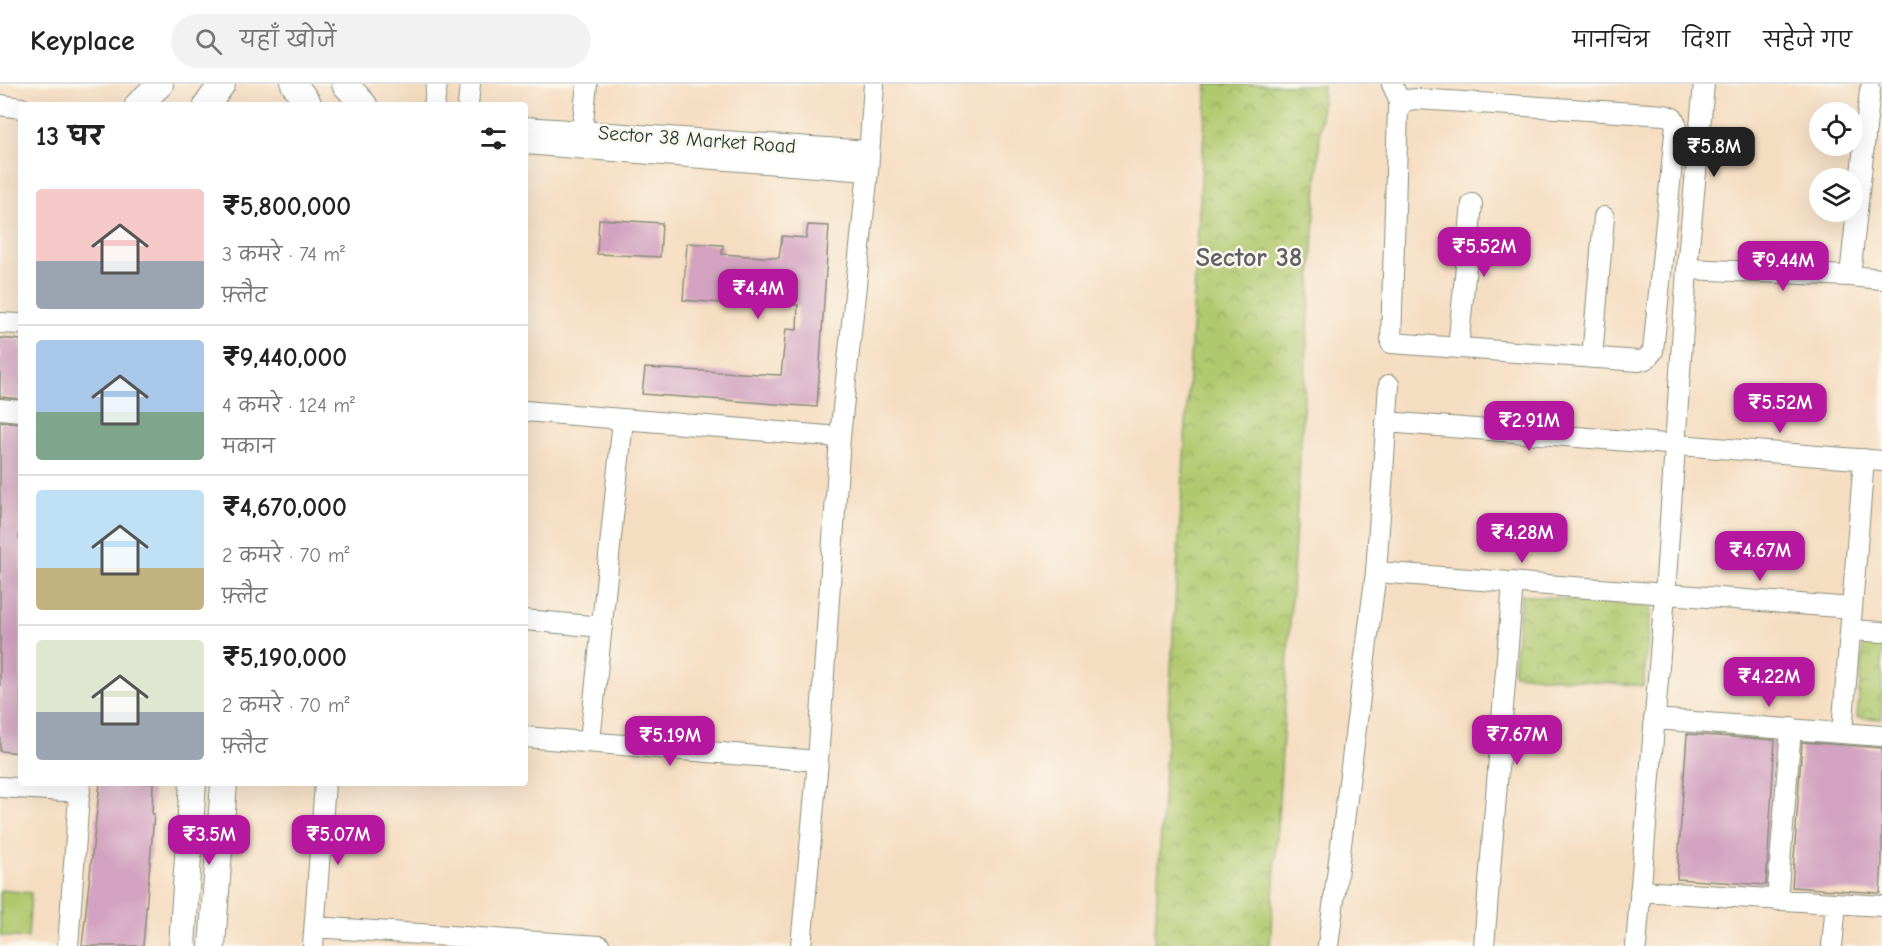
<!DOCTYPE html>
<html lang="hi">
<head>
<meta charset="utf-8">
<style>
  :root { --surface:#fff; --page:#f2f2f2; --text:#222; --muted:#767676; --line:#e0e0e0; --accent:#b5179e }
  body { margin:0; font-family:"Comic Neue","Playpen Sans Deva",sans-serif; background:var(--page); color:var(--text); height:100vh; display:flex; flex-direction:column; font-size:22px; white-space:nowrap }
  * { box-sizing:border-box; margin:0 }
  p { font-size:20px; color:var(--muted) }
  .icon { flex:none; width:33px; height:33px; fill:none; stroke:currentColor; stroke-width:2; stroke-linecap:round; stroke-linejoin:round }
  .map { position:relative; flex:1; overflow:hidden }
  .details { position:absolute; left:18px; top:18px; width:510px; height:684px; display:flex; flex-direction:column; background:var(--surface); border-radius:6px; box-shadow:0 6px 24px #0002 }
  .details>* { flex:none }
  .controls { position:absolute; left:1809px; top:18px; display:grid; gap:12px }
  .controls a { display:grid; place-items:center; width:54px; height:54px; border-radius:50%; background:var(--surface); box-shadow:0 6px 24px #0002; font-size:30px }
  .price { position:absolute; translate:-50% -51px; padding:0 14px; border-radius:12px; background:var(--accent); color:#fff; font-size:20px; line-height:39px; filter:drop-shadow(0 2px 3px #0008) }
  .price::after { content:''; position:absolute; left:50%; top:36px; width:18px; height:14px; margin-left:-9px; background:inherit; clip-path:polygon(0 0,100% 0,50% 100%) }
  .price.current { background:#222; color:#fff }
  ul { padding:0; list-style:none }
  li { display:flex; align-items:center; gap:18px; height:150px; padding:0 18px }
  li+li { border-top:2px solid var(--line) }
  li span { display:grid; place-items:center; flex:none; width:168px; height:120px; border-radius:6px; color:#555 }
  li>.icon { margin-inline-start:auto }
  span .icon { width:72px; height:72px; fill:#fffc; stroke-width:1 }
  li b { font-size:26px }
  h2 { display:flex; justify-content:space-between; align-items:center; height:72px; padding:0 18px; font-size:26px }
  header { display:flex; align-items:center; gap:36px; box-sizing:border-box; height:84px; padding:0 30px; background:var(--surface); border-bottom:2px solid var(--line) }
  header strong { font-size:28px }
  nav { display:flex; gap:33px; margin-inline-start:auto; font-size:21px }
  .search { width:420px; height:54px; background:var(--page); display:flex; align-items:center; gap:15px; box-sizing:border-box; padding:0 21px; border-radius:33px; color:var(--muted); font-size:22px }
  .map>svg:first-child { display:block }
  .park { fill:url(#park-crowns); stroke:#688351; stroke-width:1.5 }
  .pitch { fill:#b1c96e; stroke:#688351; stroke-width:1.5 }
  .building { fill:#d2a2c0 }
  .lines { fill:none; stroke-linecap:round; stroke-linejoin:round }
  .minor-casing { stroke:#8a8d7a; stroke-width:22 }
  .major-casing { stroke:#8a8d7a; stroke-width:28 }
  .minor { stroke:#fff; stroke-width:20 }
  .major { stroke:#fff; stroke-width:26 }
  .labels { text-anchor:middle; stroke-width:5; stroke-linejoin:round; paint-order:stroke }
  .street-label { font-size:20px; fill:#1f3d34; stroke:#fbf7ec }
  .district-label { font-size:26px; font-weight:bold; fill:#5e6065; stroke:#fbf7ec }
</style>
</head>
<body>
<header>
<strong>Keyplace</strong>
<div class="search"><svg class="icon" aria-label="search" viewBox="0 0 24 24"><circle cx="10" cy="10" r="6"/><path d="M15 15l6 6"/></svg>यहाँ खोजें</div>
<nav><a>मानचित्र</a><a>दिशा</a><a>सहेजे गए</a></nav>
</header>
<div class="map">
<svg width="1882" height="862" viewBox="0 0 1882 862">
  <defs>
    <pattern id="park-crowns" width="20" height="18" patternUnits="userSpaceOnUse" patternTransform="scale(1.5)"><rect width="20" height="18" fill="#b1c96e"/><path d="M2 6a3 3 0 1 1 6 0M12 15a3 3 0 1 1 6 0" fill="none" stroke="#8fa45b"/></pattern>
  </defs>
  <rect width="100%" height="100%" fill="#fbf7ec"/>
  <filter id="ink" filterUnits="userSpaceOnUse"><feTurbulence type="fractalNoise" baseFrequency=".0167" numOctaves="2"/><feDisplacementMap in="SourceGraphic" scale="12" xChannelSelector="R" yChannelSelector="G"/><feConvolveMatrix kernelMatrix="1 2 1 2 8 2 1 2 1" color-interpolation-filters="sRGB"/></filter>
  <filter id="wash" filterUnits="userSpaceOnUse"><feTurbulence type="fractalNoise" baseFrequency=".008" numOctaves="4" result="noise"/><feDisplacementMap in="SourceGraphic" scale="24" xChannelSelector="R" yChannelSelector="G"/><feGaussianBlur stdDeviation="1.35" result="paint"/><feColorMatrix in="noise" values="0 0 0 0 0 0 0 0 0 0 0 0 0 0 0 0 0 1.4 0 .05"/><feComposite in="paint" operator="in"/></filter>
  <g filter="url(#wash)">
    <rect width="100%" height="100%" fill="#f5ddc1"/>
    <path class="park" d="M1207,0L1323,1L1270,862H1154Z
      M1521,511L1651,523L1643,602L1513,590Z
      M1864,554L1882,556V635L1857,633Z"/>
    <path class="pitch" d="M0,806L31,809L28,854L0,852Z"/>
    <g id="blocks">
      <path class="building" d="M599,135L662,139L660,173L597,170Z
        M808,141L829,142L817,323L642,310L645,284L781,291L786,245L797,246L798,221L734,216V220L683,216L687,159L723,161L722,170L779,174L782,152L806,154Z
        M0,254L21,256V315L0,313Z
        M0,337L21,339V436L19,454L21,455V669L0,667Z
        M1687,650L1775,656L1766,801L1677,795Z
        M1802,658L1882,664V778L1880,809L1792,803Z
        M100,699H153L152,730H154L143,862H82Z"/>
    </g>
  </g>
  <g filter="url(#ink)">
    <use href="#blocks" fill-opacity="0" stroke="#8a8d7a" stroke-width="1.5"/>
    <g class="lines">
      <defs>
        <path id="minor" d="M1392,0L1401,20
          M1417,15L1665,31L1673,34L1676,40L1653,267L1646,275L1639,277L1391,259L1398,24L1407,16Z
          M0,21L21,24
          M434,21L437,0
          M468,21L470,0
          M525,43L869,67
          M582,47L587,0
          M525,60L868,87
          M1687,185L1850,192L1882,195
          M1850,192L1870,6
          M0,239L21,240
          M1458,264L1472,120
          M1592,274L1604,133
          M0,325L21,327
          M525,327L840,353
          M1386,338L1882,377
          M1376,488L1852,524
          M525,536L602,543
          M1850,546L1882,548
          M1654,635L1882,652
          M1842,648L1864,375
          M525,653L818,677
          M590,657L623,336
          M0,703L80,708
          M1640,807L1882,822
          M1777,816L1791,644
          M315,843L600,862
          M68,862L80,699
          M313,862L325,699
          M801,862L818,677L840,353L868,87L874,0
          M1328,862L1376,488L1389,301
          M1484,862L1513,498
          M1636,862L1665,510L1687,185L1704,0
          M1832,862L1836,819"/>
        <path id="major" d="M294,0L309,21
          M345,0L364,21
          M138,21L160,0
          M207,21L222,0
          M182,862L193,699
          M212,862L224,699"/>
      </defs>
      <use href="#minor" class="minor-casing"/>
      <use href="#major" class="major-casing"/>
      <use href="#minor" class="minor"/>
      <use href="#major" class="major"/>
    </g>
  </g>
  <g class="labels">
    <g class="street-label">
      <text transform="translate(697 55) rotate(4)" y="7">Sector 38 Market Road</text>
    </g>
    <g class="district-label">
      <text x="1249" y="182">Sector 38</text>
    </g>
  </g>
</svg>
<div class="controls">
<a><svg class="icon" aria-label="locate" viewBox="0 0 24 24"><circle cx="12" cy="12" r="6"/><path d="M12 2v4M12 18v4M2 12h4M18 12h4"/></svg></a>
<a><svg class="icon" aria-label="layers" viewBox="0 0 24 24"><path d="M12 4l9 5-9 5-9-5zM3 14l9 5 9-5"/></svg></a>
</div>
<b class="price current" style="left:1714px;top:94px">₹5.8M</b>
<b class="price" style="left:1484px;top:194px">₹5.52M</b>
<b class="price" style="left:1783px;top:208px">₹9.44M</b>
<b class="price" style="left:758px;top:236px">₹4.4M</b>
<b class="price" style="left:1780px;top:350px">₹5.52M</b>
<b class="price" style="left:1529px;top:368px">₹2.91M</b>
<b class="price" style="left:1522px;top:480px">₹4.28M</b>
<b class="price" style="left:1760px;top:498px">₹4.67M</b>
<b class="price" style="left:1769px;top:624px">₹4.22M</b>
<b class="price" style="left:1517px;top:682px">₹7.67M</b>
<b class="price" style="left:670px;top:683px">₹5.19M</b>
<b class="price" style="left:209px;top:782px">₹3.5M</b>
<b class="price" style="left:338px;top:782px">₹5.07M</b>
<section class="details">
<h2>13 घर<svg class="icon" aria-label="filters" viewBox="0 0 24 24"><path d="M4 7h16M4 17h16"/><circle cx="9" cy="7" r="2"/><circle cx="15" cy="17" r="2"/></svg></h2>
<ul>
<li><span style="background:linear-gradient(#f6c9c9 60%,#9aa5b1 0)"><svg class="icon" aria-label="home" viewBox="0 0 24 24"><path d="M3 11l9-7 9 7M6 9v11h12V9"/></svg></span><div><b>₹5,800,000</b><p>3 कमरे · 74 m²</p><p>फ़्लैट</p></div></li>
<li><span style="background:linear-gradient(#a9c7e8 60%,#7fa58c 0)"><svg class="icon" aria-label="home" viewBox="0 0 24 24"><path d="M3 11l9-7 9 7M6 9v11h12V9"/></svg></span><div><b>₹9,440,000</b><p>4 कमरे · 124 m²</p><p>मकान</p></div></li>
<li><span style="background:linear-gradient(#bfe0f5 65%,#c2b280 0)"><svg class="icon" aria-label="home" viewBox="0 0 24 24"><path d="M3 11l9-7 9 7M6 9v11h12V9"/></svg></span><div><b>₹4,670,000</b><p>2 कमरे · 70 m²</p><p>फ़्लैट</p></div></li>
<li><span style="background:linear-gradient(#dfe7d0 60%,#9aa5b1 0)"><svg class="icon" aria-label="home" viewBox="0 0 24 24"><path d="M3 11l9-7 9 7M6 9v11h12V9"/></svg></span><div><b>₹5,190,000</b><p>2 कमरे · 70 m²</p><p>फ़्लैट</p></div></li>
</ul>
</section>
</div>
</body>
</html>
